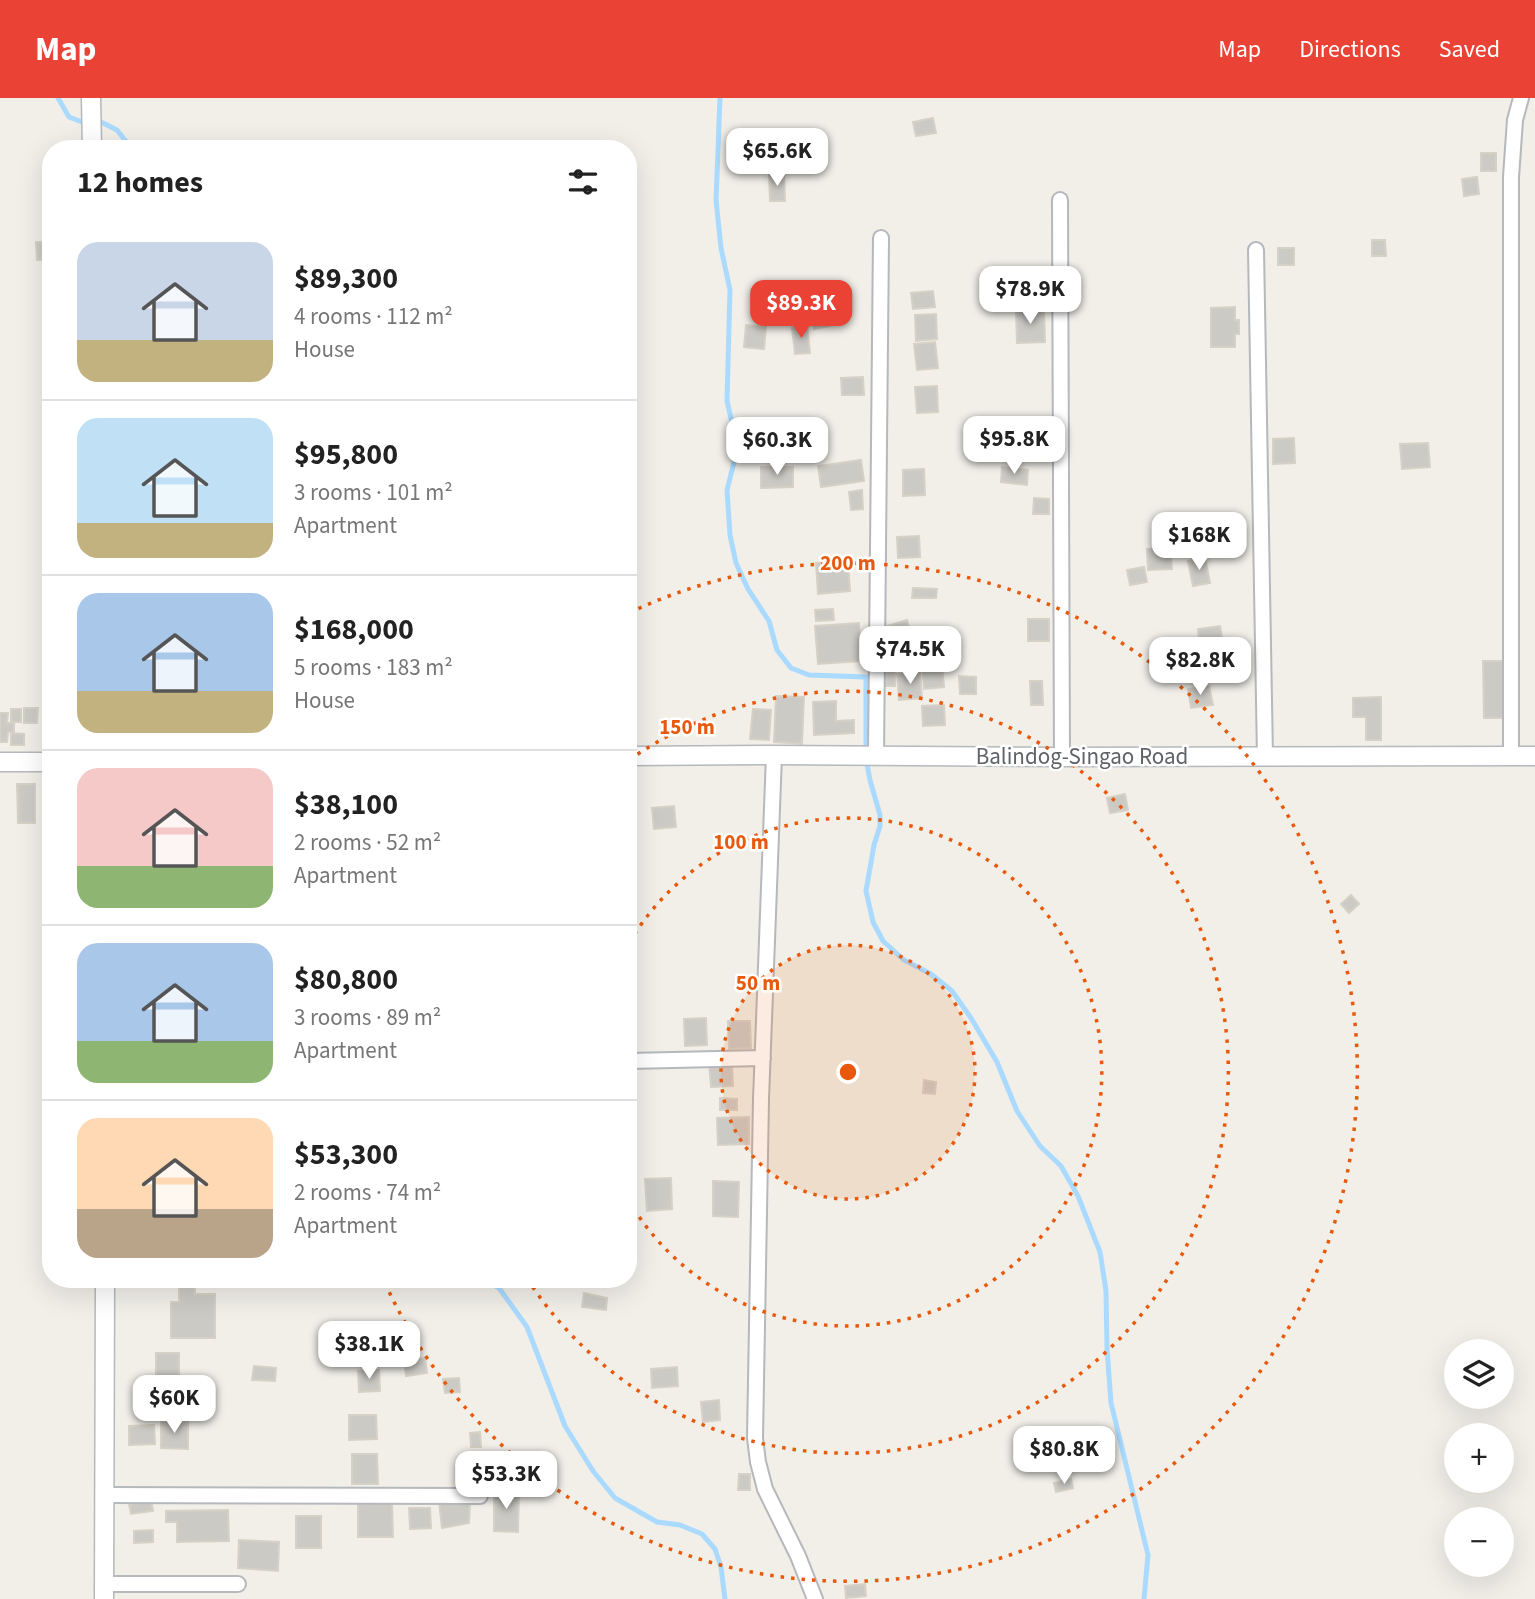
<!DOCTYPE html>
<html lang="en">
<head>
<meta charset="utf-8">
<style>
  :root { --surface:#fff; --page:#f2f2f2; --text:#222; --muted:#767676; --line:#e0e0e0; --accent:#ea4335 }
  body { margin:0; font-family:"Source Sans 3",sans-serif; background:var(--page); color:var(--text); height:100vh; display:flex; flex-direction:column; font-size:26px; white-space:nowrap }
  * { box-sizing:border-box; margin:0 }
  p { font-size:23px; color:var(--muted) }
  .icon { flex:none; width:38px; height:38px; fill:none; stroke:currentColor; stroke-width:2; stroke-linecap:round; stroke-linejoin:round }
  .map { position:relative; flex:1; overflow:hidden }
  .details { position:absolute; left:42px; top:42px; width:595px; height:1148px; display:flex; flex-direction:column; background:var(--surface); border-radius:28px; box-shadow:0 7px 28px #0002 }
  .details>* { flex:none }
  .controls { position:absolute; left:1444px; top:1241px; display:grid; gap:14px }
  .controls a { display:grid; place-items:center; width:70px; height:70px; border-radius:50%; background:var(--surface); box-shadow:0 7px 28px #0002; font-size:35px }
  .price { position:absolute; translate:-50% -60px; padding:0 16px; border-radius:14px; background:#fff; color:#222; font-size:23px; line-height:46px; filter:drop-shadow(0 2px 4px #0008) }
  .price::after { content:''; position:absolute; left:50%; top:42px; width:21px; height:16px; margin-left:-10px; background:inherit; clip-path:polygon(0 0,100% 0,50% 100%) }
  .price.selected { background:var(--accent); color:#fff }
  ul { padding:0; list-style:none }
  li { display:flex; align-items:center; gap:21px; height:175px; padding:0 35px }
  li+li { border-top:2px solid var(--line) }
  li span { display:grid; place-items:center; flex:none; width:196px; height:140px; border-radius:21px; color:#555 }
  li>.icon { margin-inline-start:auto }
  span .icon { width:84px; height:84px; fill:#fffc; stroke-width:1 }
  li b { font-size:30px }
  h2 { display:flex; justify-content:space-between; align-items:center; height:84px; padding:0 35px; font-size:30px }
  header { display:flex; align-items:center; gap:42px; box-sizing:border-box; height:98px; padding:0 35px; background:var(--accent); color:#fff }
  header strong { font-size:33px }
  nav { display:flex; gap:38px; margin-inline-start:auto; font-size:24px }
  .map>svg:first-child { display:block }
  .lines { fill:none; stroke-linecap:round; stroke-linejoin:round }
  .stream { stroke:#aadaff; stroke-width:5 }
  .building { fill:#cccac5; stroke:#d6d1c6; stroke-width:2 }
  .minor-casing { stroke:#b5b8bc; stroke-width:18 }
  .tertiary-casing { stroke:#b5b8bc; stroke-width:21 }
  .minor { stroke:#fff; stroke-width:14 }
  .tertiary { stroke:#fff; stroke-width:18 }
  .ring { fill:none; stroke:#e8590c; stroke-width:3.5; stroke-dasharray:3.5 7 }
  .labels { text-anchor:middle; stroke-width:5; stroke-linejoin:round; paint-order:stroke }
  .street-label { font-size:23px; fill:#5f6368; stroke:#fff }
  .centre { fill:#e8590c; stroke:#fff; stroke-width:3.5 }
  .ring-label { font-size:21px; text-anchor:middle; font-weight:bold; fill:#e8590c; stroke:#fff; stroke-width:5; stroke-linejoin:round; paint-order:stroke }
</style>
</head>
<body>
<header>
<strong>Map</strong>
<nav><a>Map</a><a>Directions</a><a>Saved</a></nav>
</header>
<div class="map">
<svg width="1535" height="1501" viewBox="0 0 1535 1501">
  <rect width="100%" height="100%" fill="#f1efe8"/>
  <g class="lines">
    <path class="stream" d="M58,0L69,19L82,24
      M720,0L716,102L721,150L730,192L727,303L736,342L734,364L727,392L730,437L736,465L748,491L769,523L777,552L791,570L809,577L866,579V646
      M101,24L117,32L132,51
      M867,666L870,682L880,717V728L874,747L866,793L873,824L883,843L904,862L931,876L952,893L971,920L997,964L1017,1013L1040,1048L1061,1068L1078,1098L1100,1154L1106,1193L1107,1251L1111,1305L1148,1457L1144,1501
      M483,1181L499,1190L527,1229L565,1328L593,1373L615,1400L657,1424L680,1427L702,1436L715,1451L721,1469L725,1501"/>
  </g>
  <path class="building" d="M933,20L936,35L916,38L913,24Z
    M1481,55H1496V73H1481Z
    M769,76H784L785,103H770Z
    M1477,79L1479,96L1464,98L1462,81Z
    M1372,142H1385L1386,158H1372Z
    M36,144H49L50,162H37Z
    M1278,150H1294V167H1278Z
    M933,193L935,209L913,211L911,195Z
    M826,201L830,228L814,231L809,203Z
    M1235,209V222H1239V236H1235V249H1211V210Z
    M1044,211L1045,244L1017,245L1016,212Z
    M936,216L937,241L916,243L915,217Z
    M746,227L766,229L764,251L744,249Z
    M807,228L810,255L795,256L792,230Z
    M935,244L938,270L917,272L914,246Z
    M863,279L864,297H842L841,280Z
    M937,288L938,314L917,315L915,289Z
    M1006,323L1035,325L1032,363L1003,361Z
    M1294,340L1295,365L1273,366V341Z
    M1428,345L1430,369L1402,371L1400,346Z
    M861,362L864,383L821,389L818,368Z
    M761,369H793V389L761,390Z
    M1002,369L1028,372L1027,387L1001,384Z
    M924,371L925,397L903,398V372Z
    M862,392L863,411L851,412L849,394Z
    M1034,400L1049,401V416H1033Z
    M919,438L920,459L898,460L897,439Z
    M1166,450V459H1171L1172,471L1148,472L1147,451Z
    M1205,460L1210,485L1193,488L1188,463Z
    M848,463L850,493L818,496L816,465Z
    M1144,469L1147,484L1130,487L1127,472Z
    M913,490L937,491L936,500H912Z
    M833,511L834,522L816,523L815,512Z
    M1028,521H1049V543H1028Z
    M907,522L913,544L887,551L881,530Z
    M859,525L861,563L818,566L815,528Z
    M1220,528L1223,546L1200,549L1198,531Z
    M886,561H895V588H886Z
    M1483,563H1505V620H1484Z
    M942,564L944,589L924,591L922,566Z
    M1183,567H1208V583H1183Z
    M920,574L922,600L899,602L897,576Z
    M959,578L976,579V596H960Z
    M1030,583H1042L1043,607H1031Z
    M1209,588L1213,607L1191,610L1188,591Z
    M776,598L804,599L802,646L774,644Z
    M1381,599V642H1366V619H1353V600Z
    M836,603V623L854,622V635L814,637L813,604Z
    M944,607L945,627L923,628L922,608Z
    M24,610H38L37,625H24Z
    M11,611H21V624H11Z
    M753,611L771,612L769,642L750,641Z
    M0,615H8L7,625H14V634H8L7,644H0Z
    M11,635L24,636V647H11Z
    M17,686H35V725H18Z
    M1125,696L1128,712L1110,715L1107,700Z
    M674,708L676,729L654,731L652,710Z
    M1351,797L1359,806L1349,815L1341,806Z
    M706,920L707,947L685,948L684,921Z
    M728,923H750L751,950L729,951Z
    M732,964L733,988L711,989L709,965Z
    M924,982L936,984L935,996L923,995Z
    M720,1000L737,1001V1012H720Z
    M749,1019V1046L718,1047L717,1020Z
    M671,1080L672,1111L647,1113L645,1081Z
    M713,1083L739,1084L738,1119L713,1118Z
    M179,1187H195V1196H215V1240H171V1204H179Z
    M584,1195L607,1200L606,1212L582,1209Z
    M156,1255H179V1278H156Z
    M425,1260L427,1275L406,1278L404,1263Z
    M254,1268L276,1270L275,1283L252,1282Z
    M677,1269L678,1288L652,1290L651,1271Z
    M379,1272L380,1293L359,1294L358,1273Z
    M459,1280L460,1294L445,1295L443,1281Z
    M719,1302L720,1322L703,1324L701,1304Z
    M349,1317H376L377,1341L349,1342Z
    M161,1323L188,1324V1351L161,1350Z
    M154,1327L155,1346L129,1347V1328Z
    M480,1334L481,1349H471L470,1335Z
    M1083,1343L1085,1352L1072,1355L1070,1346Z
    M352,1356H377L378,1386H352Z
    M739,1376H750V1392H738Z
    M1071,1381L1073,1390L1056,1394L1054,1385Z
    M519,1392L518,1434L494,1433V1395Z
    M151,1403L153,1413L131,1416L129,1406Z
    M439,1404L470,1405L469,1425L442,1430Z
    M392,1405L393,1439H358V1406Z
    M409,1410H430L431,1430L410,1431Z
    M228,1412L229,1443L177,1444V1424H166V1413Z
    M296,1418H321V1450H296Z
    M153,1432V1444L134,1445V1433Z
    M239,1442L279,1444L278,1473L238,1470Z
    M865,1486L866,1498L846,1500L845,1488Z"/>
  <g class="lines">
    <defs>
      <path id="minor" d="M1060,102L1062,659
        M1256,152L1265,659
        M774,657L761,1001L755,1340L758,1364L765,1391L798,1458L815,1501
        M876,657L881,140
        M1511,658V79L1515,22L1521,0
        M628,963L763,960
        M105,1397L480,1398
        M104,1486H238"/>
      <path id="tertiary" d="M91,0L92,51
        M628,658L774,657L1062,659L1535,658
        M0,664H51
        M104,1501L105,1181"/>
    </defs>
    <use href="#minor" class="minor-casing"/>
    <use href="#tertiary" class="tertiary-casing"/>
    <use href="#minor" class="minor"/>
    <use href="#tertiary" class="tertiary"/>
  </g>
  <circle cx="848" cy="974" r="127" fill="#e8590c" fill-opacity=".12"/>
  <g class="ring">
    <circle cx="848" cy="974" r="127"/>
    <path d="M629 845A254 254 0 1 1 629 1103"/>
    <path d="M629 662A381 381 0 1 1 528 1182"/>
    <path d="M629 515A509 509 0 1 1 385 1185"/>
  </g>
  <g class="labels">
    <g class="street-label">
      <text x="1082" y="666">Balindog-Singao Road</text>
    </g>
  </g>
  <circle cx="848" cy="974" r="10" class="centre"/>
  <g class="ring-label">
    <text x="848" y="472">200 m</text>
    <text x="687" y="636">150 m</text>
    <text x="741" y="751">100 m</text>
    <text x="758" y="892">50 m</text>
  </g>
</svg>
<div class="controls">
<a><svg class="icon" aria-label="layers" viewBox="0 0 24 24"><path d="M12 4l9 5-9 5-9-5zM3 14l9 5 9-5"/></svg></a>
<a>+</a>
<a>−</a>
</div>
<b class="price" style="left:777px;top:90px">$65.6K</b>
<b class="price" style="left:1030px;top:228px">$78.9K</b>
<b class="price selected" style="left:801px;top:242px">$89.3K</b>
<b class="price" style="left:1014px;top:378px">$95.8K</b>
<b class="price" style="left:777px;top:379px">$60.3K</b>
<b class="price" style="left:1199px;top:474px">$168K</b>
<b class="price" style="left:910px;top:588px">$74.5K</b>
<b class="price" style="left:1200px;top:599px">$82.8K</b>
<b class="price" style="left:369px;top:1283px">$38.1K</b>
<b class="price" style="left:174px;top:1337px">$60K</b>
<b class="price" style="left:1064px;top:1388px">$80.8K</b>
<b class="price" style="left:506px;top:1413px">$53.3K</b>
<section class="details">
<h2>12 homes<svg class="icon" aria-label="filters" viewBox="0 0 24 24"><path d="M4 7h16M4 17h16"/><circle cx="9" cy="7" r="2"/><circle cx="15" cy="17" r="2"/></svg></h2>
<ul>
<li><span style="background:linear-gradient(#c9d6e8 70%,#c2b280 0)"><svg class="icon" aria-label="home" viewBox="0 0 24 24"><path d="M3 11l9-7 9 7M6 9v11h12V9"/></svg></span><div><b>$89,300</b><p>4 rooms · 112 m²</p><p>House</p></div></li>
<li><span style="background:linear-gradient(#bfe0f5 75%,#c2b280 0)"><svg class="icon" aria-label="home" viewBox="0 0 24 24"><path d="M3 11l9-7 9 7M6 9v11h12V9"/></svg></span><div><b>$95,800</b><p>3 rooms · 101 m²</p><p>Apartment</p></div></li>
<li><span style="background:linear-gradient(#a9c7e8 70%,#c2b280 0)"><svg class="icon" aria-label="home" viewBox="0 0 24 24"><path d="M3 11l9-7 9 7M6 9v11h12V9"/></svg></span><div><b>$168,000</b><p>5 rooms · 183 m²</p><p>House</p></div></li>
<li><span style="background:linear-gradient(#f6c9c9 70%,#8fb573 0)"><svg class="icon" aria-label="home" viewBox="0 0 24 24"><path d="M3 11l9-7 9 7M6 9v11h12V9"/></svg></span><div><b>$38,100</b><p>2 rooms · 52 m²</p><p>Apartment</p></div></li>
<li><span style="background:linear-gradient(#a9c7e8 70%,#8fb573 0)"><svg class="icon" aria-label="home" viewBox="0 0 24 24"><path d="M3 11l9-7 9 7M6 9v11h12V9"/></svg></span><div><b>$80,800</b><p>3 rooms · 89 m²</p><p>Apartment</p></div></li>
<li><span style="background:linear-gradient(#ffd9b3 65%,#b9a48a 0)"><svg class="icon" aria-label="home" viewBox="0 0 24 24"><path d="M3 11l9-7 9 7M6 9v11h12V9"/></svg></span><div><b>$53,300</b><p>2 rooms · 74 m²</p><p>Apartment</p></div></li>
</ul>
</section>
</div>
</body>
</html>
